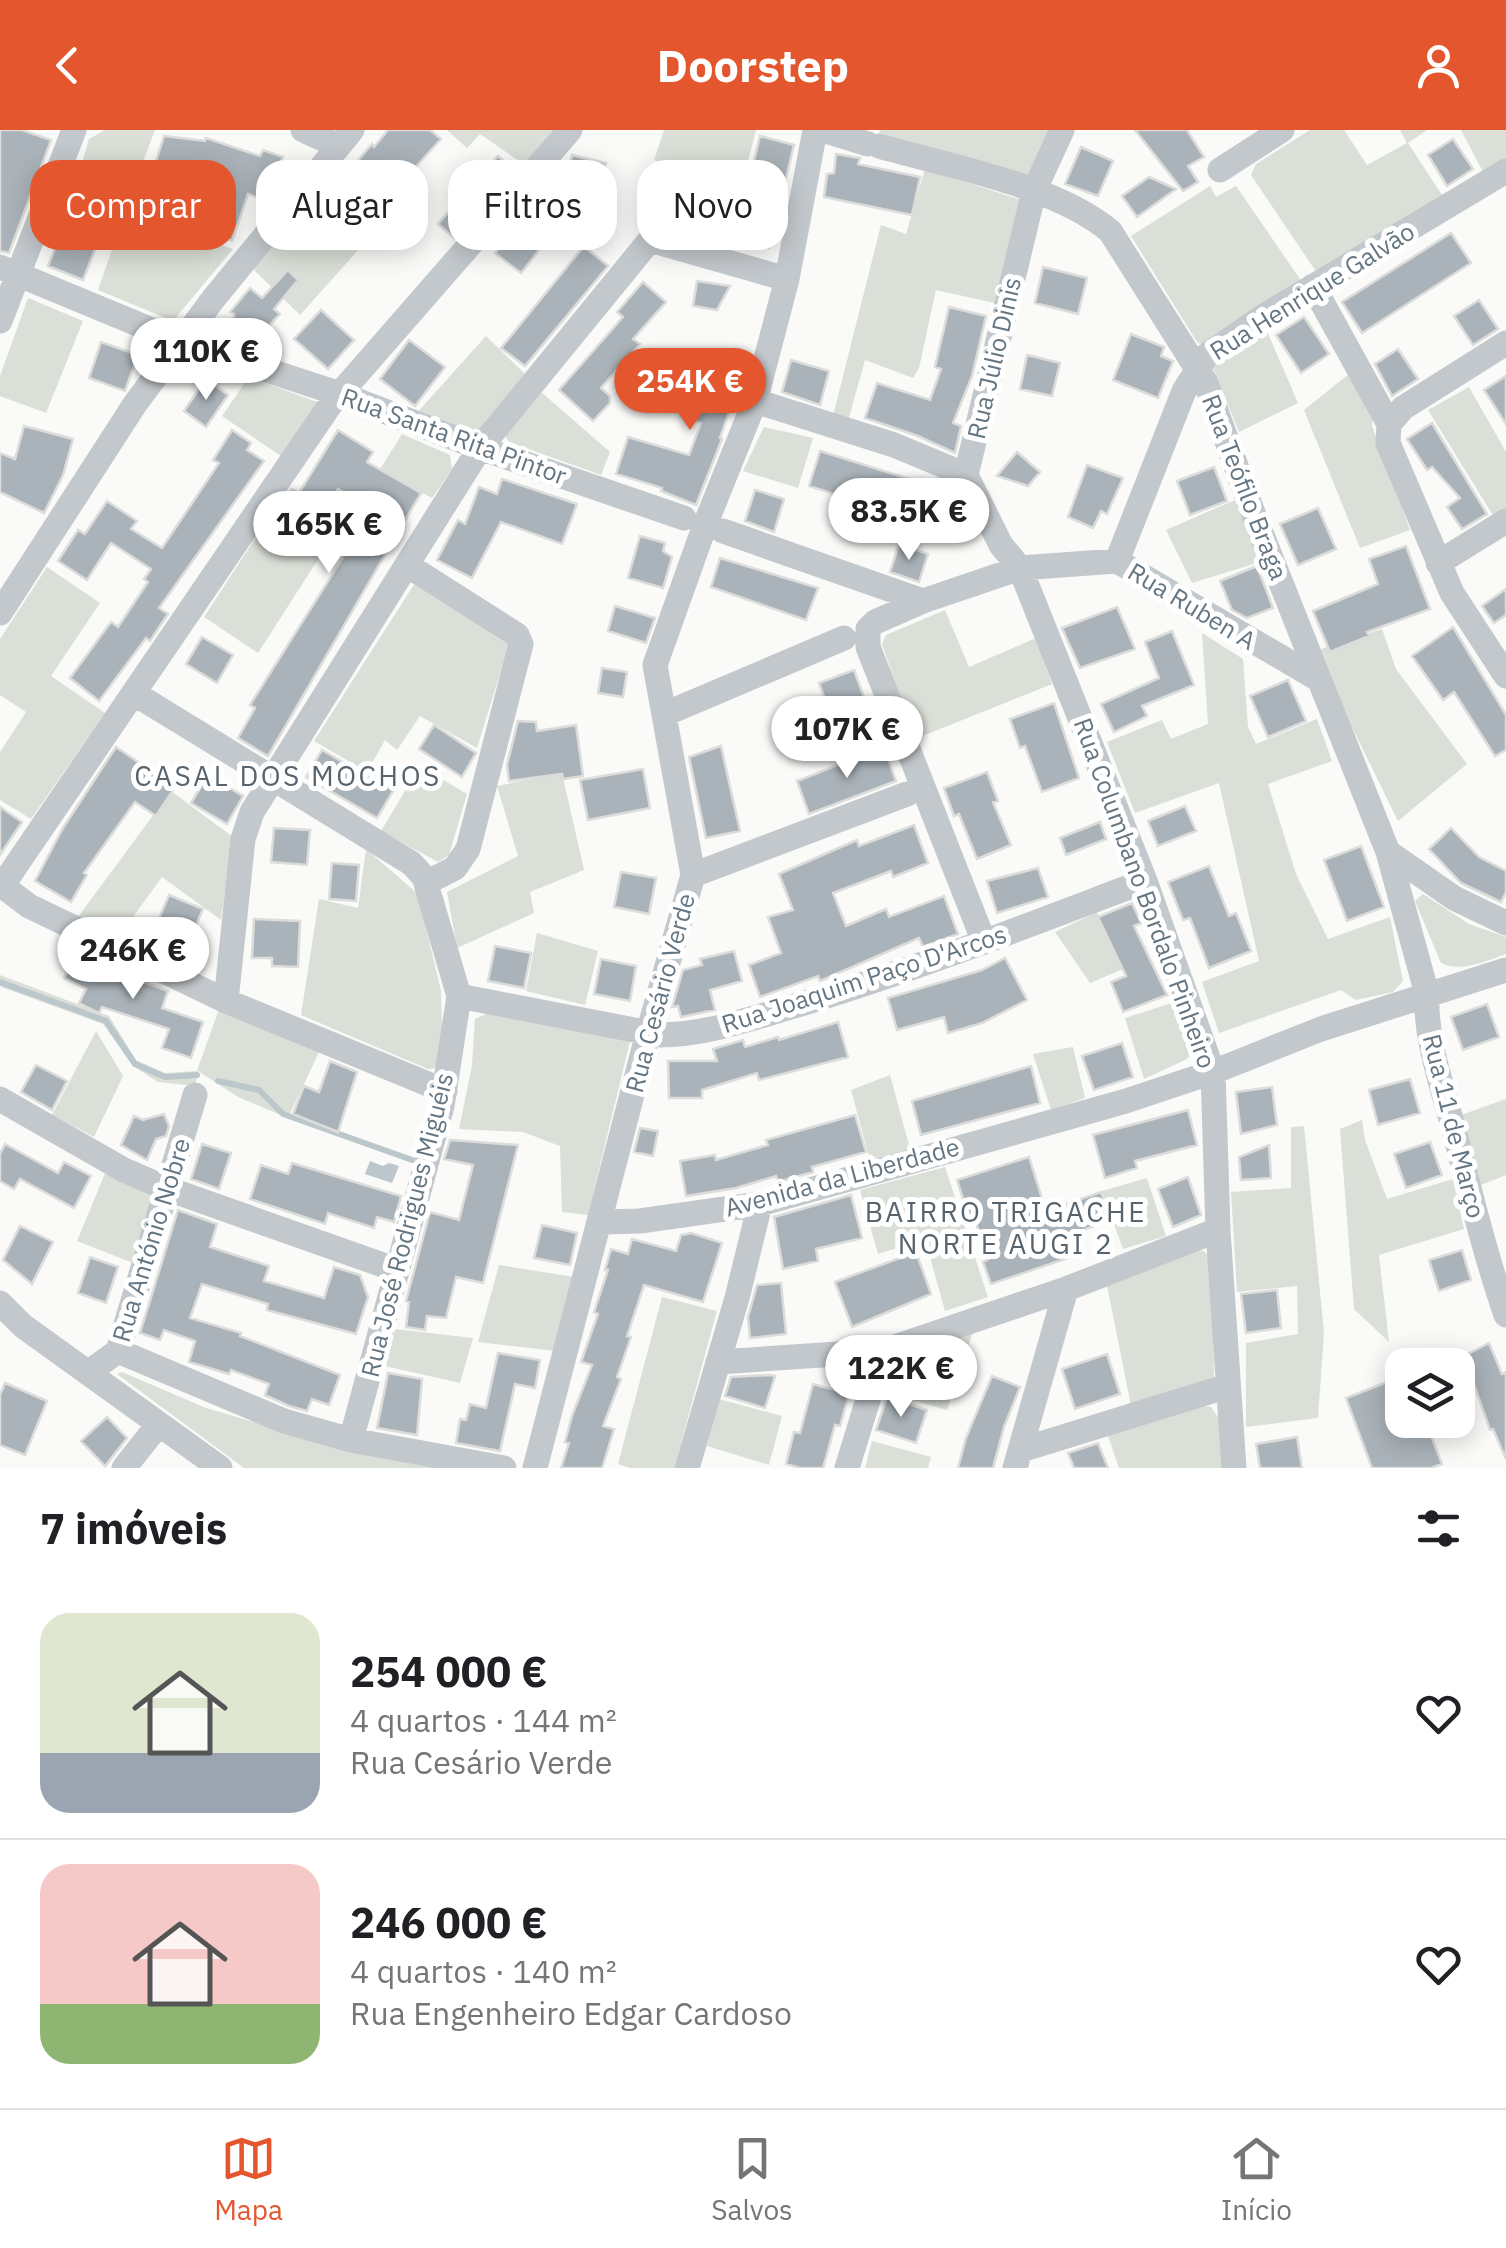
<!DOCTYPE html>
<html lang="pt">
<head>
<meta charset="utf-8">
<style>
  :root { --surface:#fff; --page:#f2f2f2; --text:#202124; --muted:#757577; --line:#e0e0e0; --accent:#e4572e }
  body { margin:0; font-family:"IBM Plex Sans",sans-serif; background:var(--page); color:var(--text); height:100vh; display:flex; flex-direction:column; font-size:38px; white-space:nowrap }
  * { box-sizing:border-box; margin:0 }
  p { font-size:32px; color:var(--muted) }
  .icon { flex:none; width:55px; height:55px; fill:none; stroke:currentColor; stroke-width:2; stroke-linecap:round; stroke-linejoin:round }
  .map { position:relative; height:1338px; overflow:hidden }
  .sheet { display:flex; flex-direction:column; background:var(--surface); flex:1 }
  .sheet>* { flex:none }
  .top-card { position:absolute; left:30px; top:30px; width:1000px; height:90px; display:flex; gap:20px }
  .buttons { position:absolute; left:1385px; top:1218px; display:grid; gap:20px }
  .buttons a { display:grid; place-items:center; width:90px; height:90px; border-radius:20px; background:var(--surface); box-shadow:0 5px 25px #0003; font-size:50px }
  .price { position:absolute; translate:-50% -85px; padding:0 22px; border-radius:35px; background:#fff; color:#222; font-size:32px; line-height:65px; filter:drop-shadow(0 2px 5px #0008) }
  .price::after { content:''; position:absolute; left:50%; top:60px; width:30px; height:22px; margin-left:-15px; background:inherit; clip-path:polygon(0 0,100% 0,50% 100%) }
  .price.current { background:var(--accent); color:#fff }
  ul { padding:0; list-style:none }
  li { display:flex; align-items:center; gap:30px; height:250px; padding:0 40px }
  li+li { border-top:2px solid var(--line) }
  li span { display:grid; place-items:center; flex:none; width:280px; height:200px; border-radius:30px; color:#555 }
  li>.icon { margin-inline-start:auto }
  span .icon { width:120px; height:120px; fill:#fffc; stroke-width:1 }
  li b { font-size:42px }
  h2 { display:flex; justify-content:space-between; align-items:center; height:120px; padding:0 40px; font-size:42px }
  .chip { padding:0 35px; border-radius:30px; background:var(--surface); box-shadow:0 5px 25px #0003; font-size:35px; line-height:90px }
  .chip.current { background:var(--accent); color:#fff }
  header { display:flex; justify-content:space-between; align-items:center; height:130px; padding:0 40px; background:var(--accent); color:#fff; font-size:45px; font-weight:800 }
  .dock { display:flex; justify-content:space-around; align-items:center; height:140px; border-top:2px solid var(--line); background:var(--surface); font-size:28px; color:var(--muted) }
  .dock a { display:grid; justify-items:center; gap:5px }
  .dock .current { color:var(--accent) }
  .map>svg:first-child { display:block }
  .green { fill:#dadfd7 }
  .water { fill:#bbc7cb }
  .lines { fill:none; stroke-linecap:round; stroke-linejoin:round }
  .stream { stroke:#bbc7cb; stroke-width:6 }
  .building { fill:#aab3b9; stroke:#dcdcda; stroke-width:2.5 }
  .minor { stroke:#c3c8cc; stroke-width:25 }
  .labels { text-anchor:middle; stroke-width:10; stroke-linejoin:round; paint-order:stroke }
  .street-label { font-size:25px; fill:#657683; stroke:#fff }
  .neighbourhood-label { font-size:28px; letter-spacing:2.5px; fill:#57646e; stroke:#fff }
</style>
</head>
<body>
<header><svg class="icon" aria-label="back" viewBox="0 0 24 24"><path d="M15 5l-7 7 7 7"/></svg>Doorstep<svg class="icon" aria-label="person" viewBox="0 0 24 24"><circle cx="12" cy="8" r="4"/><path d="M4 21q1-7 8-7t8 7"/></svg></header>
<div class="map">
<svg width="1506" height="1338" viewBox="0 0 1506 1338">
  <rect width="100%" height="100%" fill="#fafaf8"/>
  <path class="green" d="M105,0H155L125,80L233,119L173,191L98,160L115,111L65,93L89,9Z
    M447,0H555L526,36L480,4L467,18Z
    M664,0H756L742,55L654,30Z
    M880,0H1057L1027,47L879,3Z
    M1310,0H1344L1367,35L1407,13L1400,0H1427L1408,13L1442,65L1317,143L1251,45L1256,34Z
    M1461,0H1506V28L1483,42Z
    M925,39L1021,70L999,174L936,160L919,238L913,248L865,230L848,291L832,290L881,95L906,104Z
    M1210,56L1216,67L1236,56L1302,152L1205,217L1197,212L1131,106Z
    M310,78L360,118L300,185L250,136Z
    M28,168L83,191L46,283L0,266V246Z
    M1266,199L1298,273L1239,302L1213,238L1215,231Z
    M486,206L530,249L483,301H470L416,284Z
    M1350,243L1373,288L1372,296L1410,400L1360,418L1304,280Z
    M249,247L317,272L281,326L222,286Z
    M1469,257L1506,322V380L1494,387L1428,280Z
    M541,262L610,322L601,345L509,312L504,304Z
    M764,297L813,308L798,358L743,341Z
    M402,304L450,325L452,339L432,368L379,341Z
    M1237,369L1260,432L1192,453L1166,400Z
    M271,384L326,417L258,523L204,487Z
    M47,437L100,473L51,546L105,583L31,689L0,670V622L26,582L0,565V509Z
    M415,453L509,515L477,618L420,586L397,620L385,610L367,642L314,611Z
    M945,480L969,537L1036,508L1052,554L915,609L882,514L886,505Z
    M1382,499L1396,539L1467,634L1398,691L1349,591L1321,519Z
    M1202,503L1243,529L1248,597L1256,614L1317,589L1332,631L1268,654L1296,744L1328,809L1390,787L1403,851L1393,862L1356,870L1341,860L1219,903L1202,852L1259,831L1219,653L1135,683L1107,612L1162,590L1171,609L1208,594Z
    M420,636L467,664L449,725L438,732L381,701Z
    M562,643L584,740L530,762L534,783L457,818L447,762L518,726L497,656Z
    M171,661L233,707L221,790L162,747L117,809L78,787Z
    M366,719L418,764L441,861L443,932L438,938L428,939L301,885L319,769L358,778Z
    M1423,764L1469,794L1506,807V824C1485,831 1462,843 1441,833L1415,771Z
    M1097,782L1123,839L1090,853L1055,802Z
    M537,803L598,821L585,875L526,861Z
    M0,845L109,886L136,930L165,943L197,941L219,879L320,920L288,988L238,967L198,941L195,956L158,952L133,936L103,894L4,858L0,856Z
    M1178,871L1193,922L1187,929L1144,949L1125,888Z
    M488,883L630,911L588,1085L562,1082L560,1016L523,1002L459,999L472,935L475,889Z
    M96,901L123,946L94,1007L52,985Z
    M1073,917L1085,968L1051,980L1033,924Z
    M890,945L910,1019L870,1030L851,960Z
    M1506,969V1045L1481,1055L1461,985Z
    M1362,990L1365,1010L1387,1069L1453,1049L1464,1099L1379,1125L1389,1212L1354,1179L1340,999Z
    M1304,996L1324,1203L1318,1288L1246,1297V1213L1298,1204L1297,1156L1237,1162L1231,1062L1291,1058V997Z
    M945,1037L988,1167L945,1181L925,1109L878,1124L860,1060Z
    M106,1041L156,1067L133,1133L77,1111Z
    M1147,1048L1166,1106L1123,1119L1102,1061Z
    M1202,1120L1212,1128L1214,1250L1131,1276L1106,1151Z
    M499,1135L574,1147L556,1221L478,1212Z
    M662,1167L717,1181L674,1338H630L618,1334Z
    M395,1199L473,1208L460,1253L385,1236Z
    M974,1199L947,1280L889,1263L897,1232L905,1221Z
    M122,1242L206,1278L317,1311L441,1338H244L117,1244Z
    M719,1269L782,1286L769,1335L707,1316Z
    M1202,1276L1211,1277L1218,1287L1224,1338H1119L1108,1306Z
    M872,1311L931,1327L928,1338H865Z"/>
  <path class="water" d="M653,246L667,250L659,275L645,270Z
    M370,1031L383,1036L389,1033L399,1036L392,1053L365,1044Z"/>
  <g class="lines">
    <path class="stream" d="M0,852L106,891L135,934L165,947L197,945
      M218,951L259,960L283,984L415,1031"/>
  </g>
  <path class="building" d="M0,0H22L51,10L9,123L0,121Z
    M388,0H430L441,9L390,65L377,55L343,99L317,79L372,14L374,17Z
    M1135,0H1187L1204,27L1188,36L1198,52L1183,61Z
    M164,6L205,11L206,8L260,26L263,20L283,27L279,37L289,41L282,58L272,54L266,71L248,64L232,111L183,94L185,87L148,56Z
    M760,6L794,15L769,118L684,96L683,101L649,94L655,58L707,67L708,63L744,72Z
    M1453,9L1473,39L1447,56L1428,25Z
    M1081,17L1113,31L1098,66L1065,54Z
    M836,24L860,28L858,34L920,47L912,85L824,67L827,44L834,43Z
    M572,25L606,33L594,85L559,77Z
    M498,26L514,40L494,62L482,59L491,66L454,108L438,94Z
    M1149,47L1176,59L1137,87L1122,66Z
    M521,90L547,110L521,143L495,123Z
    M61,103L96,117L83,150L48,136Z
    M1451,103L1471,133L1362,203L1342,172Z
    M584,116L608,136L525,236L501,218Z
    M1043,137L1087,148L1078,184L1035,173Z
    M288,140L298,150L274,179L280,184L250,215L234,203V184L230,182L250,158L262,168Z
    M697,151L730,156L717,180L693,176Z
    M643,152L666,172L633,209L640,214L601,258L610,266V273L593,291L559,260L623,187L617,182Z
    M1479,170L1498,199L1473,215L1454,186Z
    M949,177L986,186L972,246L953,293L961,296L955,323L918,306L865,288L877,253L930,270L941,239L935,237Z
    M321,180L354,210L328,239L294,209Z
    M1304,187L1329,224L1301,243L1276,205Z
    M1131,204L1164,217L1161,226L1173,231L1158,268L1113,250Z
    M409,210L445,237L415,276L380,249Z
    M101,212L138,225L125,261L89,248Z
    M704,219L746,232L720,308L722,309L696,375L661,361L662,358L616,344L628,307L689,325L701,293L681,286Z
    M1398,219L1418,249L1392,266L1375,234Z
    M1027,225L1060,233L1052,266L1020,259Z
    M791,230L829,241L820,275L782,262Z
    M1506,246V294L1484,260Z
    M206,249L228,265L206,297L184,281Z
    M1432,293L1487,384L1462,399L1447,377L1460,368L1432,337L1427,340L1407,309Z
    M24,296L73,309L63,345L44,383L0,362V323L15,329Z
    M232,300L251,313L247,320L264,331L159,478L168,484L150,511L146,508L99,571L70,548L111,492L118,497L148,452L144,449L151,439L111,413L87,450L58,431L78,400L85,404L107,371L137,391L131,399L162,418L219,333L213,330Z
    M338,300L373,322L367,332L421,363L268,626L238,608L255,578L250,575L373,380L338,359L311,406L275,385L292,359L299,363Z
    M820,321L916,351L906,387L809,356Z
    M1017,322L1040,342L1028,356L997,346Z
    M1087,335L1123,348L1107,384L1101,381L1093,398L1068,387Z
    M1214,337L1227,371L1190,385L1177,351Z
    M502,349L577,374L562,414L501,392L472,448L437,430L458,390L465,394L479,357L497,364Z
    M755,360L784,369L774,402L745,391Z
    M1318,378L1336,419L1298,435L1280,394Z
    M640,406L665,413L663,421L672,427L663,458L628,448Z
    M899,414L928,424L919,452L890,442Z
    M1406,416L1430,479L1367,502L1369,506L1330,522L1313,481L1378,454L1369,429Z
    M720,428L818,458L806,490L711,457Z
    M1257,436L1273,478L1247,488L1232,480L1220,451Z
    M1506,459V485L1494,493L1482,476Z
    M615,476L655,488L646,513L608,501Z
    M1117,477L1135,519L1080,538L1062,498Z
    M1453,497L1506,585V620L1495,626L1454,562L1443,570L1412,526Z
    M1172,501L1194,555L1142,576L1147,586L1114,602L1101,574L1159,548L1145,512Z
    M202,507L233,525L217,553L186,534Z
    M602,538L627,542L623,567L598,563Z
    M854,540L868,578L833,591L819,553Z
    M1288,550L1306,591L1268,607L1250,566Z
    M1054,573L1079,648L1042,662L1025,616L1020,618L1010,589Z
    M518,591L536,592L537,601L576,595L583,646L563,649L562,644L509,651L507,635Z
    M434,595L476,623L462,647L419,619Z
    M721,616L740,701L706,708L689,627Z
    M116,617L175,657L156,686L135,672L84,743L87,745L71,772L35,751L63,698Z
    M884,617L896,651L809,684L797,651Z
    M322,620L370,648L376,638L399,651L377,688L306,647Z
    M643,639L650,678L588,690L580,650Z
    M987,642L998,671L993,672L1011,715L977,729L959,684L954,686L944,658Z
    M208,645L243,666L227,694L191,673Z
    M1185,676L1196,701L1158,716L1148,691Z
    M0,677L22,692L0,725Z
    M1100,692L1106,709L1066,725L1060,708Z
    M914,695L928,733L893,747L891,741L833,763L846,796L886,779L889,787L944,766L958,804L923,817L919,808L820,851L818,846L760,867L749,835L781,823L768,787L793,780L779,744L857,710L859,716Z
    M274,698L310,700L307,735L271,732Z
    M1451,698L1479,727L1506,741V762L1501,772L1461,753L1429,719Z
    M1361,716L1384,777L1347,791L1324,730Z
    M332,733L359,735L356,771L329,769Z
    M1209,736L1229,786L1236,783L1251,821L1209,838L1190,788L1183,790L1168,752Z
    M1038,738L1048,767L997,783L987,751Z
    M621,742L656,748L649,784L614,777Z
    M169,765L203,779L186,819L152,805Z
    M1132,773L1141,793L1134,796L1167,865L1123,882L1111,852L1126,846L1098,787Z
    M254,789L300,791L298,837L272,836V828H252Z
    M495,816L531,823L524,858L488,851Z
    M78,821L119,843L168,861L162,878L203,892L191,928L162,918L169,899L102,877L99,883L79,873L86,859L64,848Z
    M734,821L742,851L710,860L715,880L681,887L678,876L672,877L683,840L702,835L700,829Z
    M1005,828L1027,870L982,893L948,903L944,887L897,900L888,868L982,840Z
    M601,829L636,836L630,871L594,864Z
    M1487,874L1499,907L1463,920L1451,887Z
    M838,892L848,927L759,950L757,943L702,960V968H669L668,931H717L713,919L743,910L745,917L778,907L779,910Z
    M1122,913L1133,947L1094,960L1082,926Z
    M330,931L357,942L338,1002L293,984L304,956L319,962Z
    M36,935L67,951L52,980L21,962Z
    M1031,936L1040,973L921,1005L912,971Z
    M1410,949L1420,983L1378,995L1369,960Z
    M1272,957L1277,995L1241,1004L1236,962Z
    M1188,980L1197,1015L1135,1031L1137,1038L1105,1048L1093,1005Z
    M164,984L169,996L166,1006L156,1009L147,1030L121,1015L134,986L143,990Z
    M855,985L866,1022L812,1037L813,1042L778,1052L776,1046L736,1058L686,1066L680,1031L715,1025L716,1030L768,1015L766,1010Z
    M640,998L658,1001L653,1026L634,1022Z
    M450,1010L518,1015L483,1153L456,1147L446,1188L427,1186L425,1200L406,1197L409,1172L406,1171L430,1082L459,1090L473,1035L444,1029Z
    M1430,1012L1442,1045L1406,1058L1394,1024Z
    M5,1014L58,1043L64,1032L91,1046L74,1078L20,1049L14,1059L0,1051V1024Z
    M202,1014L231,1023L219,1059L191,1049Z
    M1269,1015L1271,1048L1241,1050L1239,1027Z
    M1029,1027L1046,1081L1101,1062L1111,1090L1066,1106L1074,1126L991,1154L983,1132L989,1129L973,1085L968,1084L957,1050Z
    M292,1033L401,1066L394,1092L377,1087L374,1098L328,1083L325,1094L250,1069L261,1035L288,1044Z
    M1188,1047L1201,1085L1173,1097L1158,1059Z
    M851,1065L862,1108L816,1119L818,1131L783,1139L774,1087Z
    M178,1080L217,1094L210,1117L269,1136L264,1151L324,1168L334,1137L360,1145L368,1167L356,1204L267,1180L268,1174L202,1154L190,1188L241,1203L240,1206L340,1245L329,1275L312,1269L307,1281L289,1276L265,1265L269,1254L231,1240L229,1244L189,1232L195,1211L164,1200L160,1210L140,1203Z
    M542,1095L577,1103L570,1135L534,1128Z
    M20,1096L53,1112L32,1154L3,1130Z
    M691,1103L722,1113L703,1172L644,1155L627,1206L631,1207L617,1247L621,1249L603,1296L614,1299L602,1338H561L569,1313L565,1312L572,1286L592,1235L581,1232L598,1184L594,1182L608,1140H605L611,1119L628,1124L632,1109L676,1121L681,1105Z
    M1462,1120L1471,1150L1439,1161L1429,1130Z
    M916,1122L931,1164L852,1197L835,1152Z
    M90,1127L118,1137L106,1173L78,1163Z
    M781,1153L786,1204L750,1208L748,1187L757,1155Z
    M1277,1160L1281,1198L1246,1203L1241,1164Z
    M1489,1213L1502,1244L1506,1242V1329L1493,1299L1490,1300L1464,1226Z
    M498,1223L540,1230L535,1258L515,1254L500,1321L456,1313L460,1289L466,1290L470,1274L486,1278Z
    M1107,1224L1120,1264L1075,1279L1062,1239Z
    M388,1243L422,1249L417,1305L377,1298Z
    M770,1245L775,1246L765,1278L725,1266L731,1247Z
    M992,1246L1020,1257L1004,1297L993,1338H958L966,1308Z
    M1395,1249L1402,1268V1290H1425L1442,1334L1431,1338H1372L1346,1268Z
    M5,1253L47,1271L25,1325L0,1315V1265Z
    M813,1254L849,1264L840,1296L835,1295L823,1338H800L786,1334L794,1302L800,1303Z
    M887,1267L927,1280L916,1313L876,1300Z
    M107,1287L127,1308L105,1336L81,1311Z
    M1297,1307L1302,1338H1260L1256,1314Z
    M1098,1313L1108,1338H1074L1068,1323Z"/>
  <g class="lines">
    <path class="minor" d="M303,0L338,16
      M823,0L868,14
      M879,16C948,36 1055,55 1110,101L1206,253L1252,380L1388,722L1427,864C1425,909 1442,956 1454,1000C1470,1062 1485,1124 1506,1185
      M1220,40L1282,0
      M0,137L181,212L340,264L480,318L684,388
      M1313,156L1389,294
      M0,191L74,0
      M1506,213L1403,278L1389,294L1388,313L1452,463L1506,546
      M755,271L894,315L966,345L1001,415L1020,438L1145,751L1213,942L1218,1100L1234,1338
      M966,345L1034,61L1062,0
      M723,401L923,471
      M1117,431L1184,261L1207,225L1264,186L1506,41
      M1438,433L1506,391
      M407,435L517,505L521,514L468,719L455,738L426,753
      M0,483L135,274L214,168L352,0
      M135,564L411,733L424,747L459,866L442,976L351,1310
      M665,584L844,508
      M1388,722L1454,768L1506,793
      M693,745L907,664
      M0,754L29,776L226,871L445,961
      M2,756L330,275L570,0
      M984,812L868,517V499L875,492L923,471L1020,438L1117,431L1318,549
      M459,866L660,905C707,905 755,887 801,874C917,839 1031,794 1145,751
      M226,871L243,709L252,682L480,318L650,110L787,149
      M0,969L124,1040L168,1059L397,1140
      M601,1092L640,1091L760,1074L1126,971L1213,942L1321,899L1506,840
      M0,1173L23,1196L220,1338
      M118,1221L284,1291L351,1310L504,1338
      M718,1232L883,1221L1066,1159L1218,1100
      M89,1242L118,1221L195,965
      M1021,1320L1228,1256
      M124,1338L158,1295
      M535,1338L648,903L693,745L655,535L705,395L755,271L787,149L815,0
      M687,1338L737,1168L760,1074
      M847,1338L883,1221
      M1015,1338L1066,1159"/>
  </g>
  <g class="labels">
    <g class="street-label">
      <text transform="translate(1312 161) rotate(-32)" y="9">Rua Henrique Galvão</text>
      <text transform="translate(994 228) rotate(-77)" y="9">Rua Júlio Dinis</text>
      <text transform="translate(454 306) rotate(20)" y="9">Rua Santa Rita Pintor</text>
      <text transform="translate(1245 357) rotate(69)" y="9">Rua Teófilo Braga</text>
      <text transform="translate(1192 476) rotate(31)" y="9">Rua Ruben A</text>
      <text transform="translate(1145 763) rotate(70)" y="9">Rua Columbano Bordalo Pinheiro</text>
      <text transform="translate(864 849) rotate(-18)" y="9">Rua Joaquim Paço D'Arcos</text>
      <text transform="translate(660 863) rotate(-75)" y="9">Rua Cesário Verde</text>
      <text transform="translate(1454 996) rotate(76)" y="9">Rua 11 de Março</text>
      <text transform="translate(842 1047) rotate(-15)" y="9">Avenida da Liberdade</text>
      <text transform="translate(407 1095) rotate(-76)" y="9">Rua José Rodrigues Miguéis</text>
      <text transform="translate(151 1110) rotate(-73)" y="9">Rua António Nobre</text>
    </g>
    <g class="neighbourhood-label">
      <text x="288" y="656">CASAL DOS MOCHOS</text>
      <text x="1006" y="1092">BAIRRO TRIGACHE<tspan x="1006" dy="32">NORTE AUGI 2</tspan></text>
    </g>
  </g>
</svg>
<div class="buttons">
<a><svg class="icon" aria-label="layers" viewBox="0 0 24 24"><path d="M12 4l9 5-9 5-9-5zM3 14l9 5 9-5"/></svg></a>
</div>
<b class="price" style="left:206px;top:273px">110K €</b>
<b class="price current" style="left:690px;top:303px">254K €</b>
<b class="price" style="left:909px;top:433px">83.5K €</b>
<b class="price" style="left:329px;top:446px">165K €</b>
<b class="price" style="left:847px;top:651px">107K €</b>
<b class="price" style="left:133px;top:872px">246K €</b>
<b class="price" style="left:901px;top:1290px">122K €</b>
<div class="top-card">
<a class="chip current">Comprar</a>
<a class="chip">Alugar</a>
<a class="chip">Filtros</a>
<a class="chip">Novo</a>
</div>
</div>
<section class="sheet">
<h2>7 imóveis<svg class="icon" aria-label="filters" viewBox="0 0 24 24"><path d="M4 7h16M4 17h16"/><circle cx="9" cy="7" r="2"/><circle cx="15" cy="17" r="2"/></svg></h2>
<ul>
<li><span style="background:linear-gradient(#dfe7d0 70%,#9aa5b1 0)"><svg class="icon" aria-label="home" viewBox="0 0 24 24"><path d="M3 11l9-7 9 7M6 9v11h12V9"/></svg></span><div><b>254 000 €</b><p>4 quartos · 144 m²</p><p>Rua Cesário Verde</p></div><svg class="icon" aria-label="heart" viewBox="0 0 24 24"><path d="M12 20l-8-8c-3-5 5-10 8-4 3-6 11-1 8 4z"/></svg></li>
<li><span style="background:linear-gradient(#f6c9c9 70%,#8fb573 0)"><svg class="icon" aria-label="home" viewBox="0 0 24 24"><path d="M3 11l9-7 9 7M6 9v11h12V9"/></svg></span><div><b>246 000 €</b><p>4 quartos · 140 m²</p><p>Rua Engenheiro Edgar Cardoso</p></div><svg class="icon" aria-label="heart" viewBox="0 0 24 24"><path d="M12 20l-8-8c-3-5 5-10 8-4 3-6 11-1 8 4z"/></svg></li>
</ul>
</section>
<nav class="dock">
<a class="current"><svg class="icon" aria-label="map" viewBox="0 0 24 24"><path d="M3 6l6-2 6 2 6-2v14l-6 2-6-2-6 2zM9 4v14M15 6v14"/></svg>Mapa</a>
<a><svg class="icon" aria-label="saved" viewBox="0 0 24 24"><path d="M7 4h10v16l-5-4-5 4z"/></svg>Salvos</a>
<a><svg class="icon" aria-label="home" viewBox="0 0 24 24"><path d="M3 11l9-7 9 7M6 9v11h12V9"/></svg>Início</a>
</nav>
</body>
</html>
